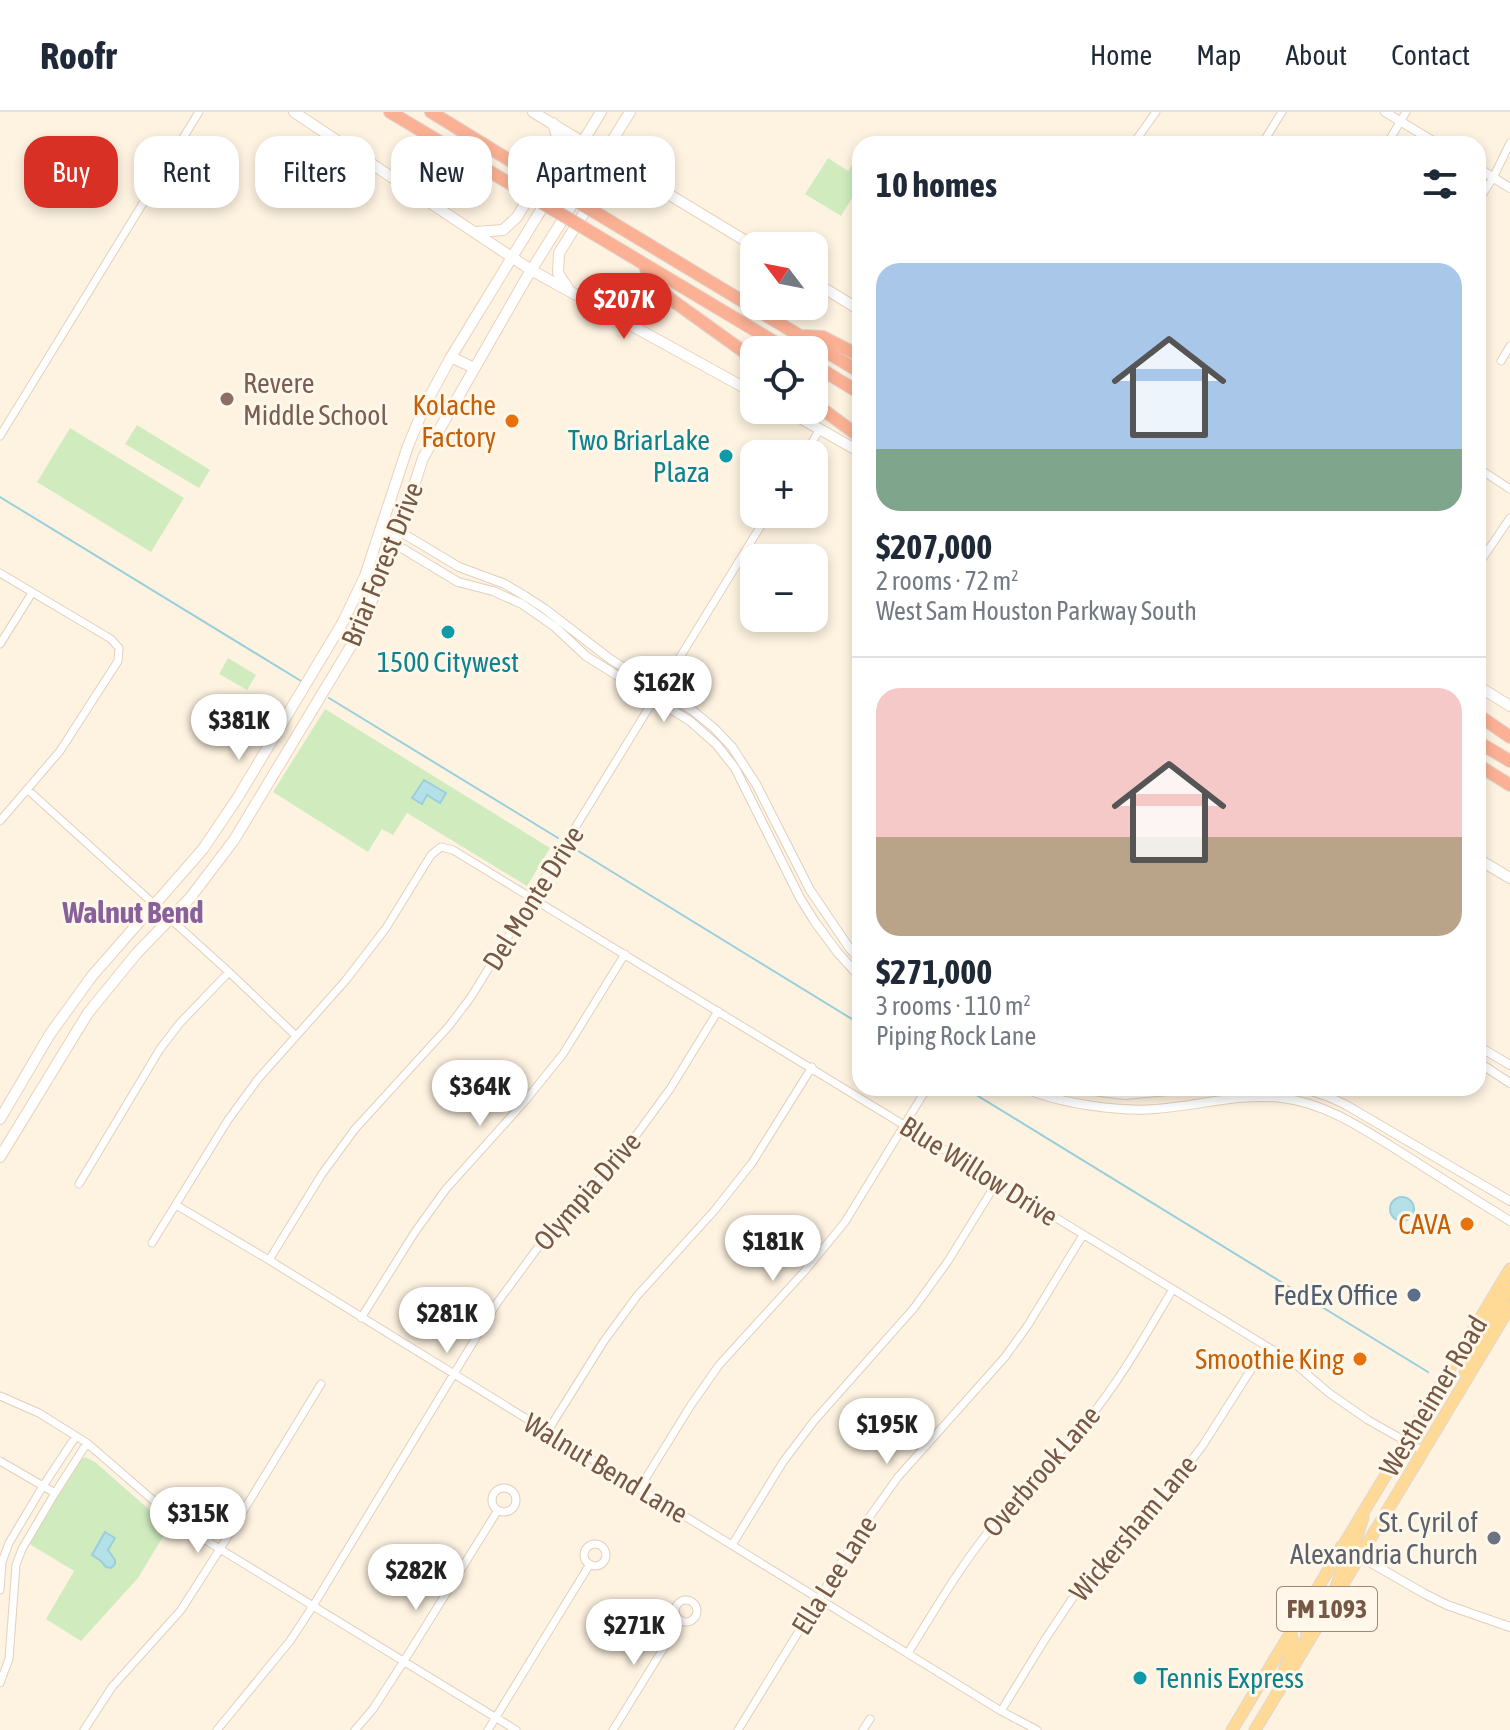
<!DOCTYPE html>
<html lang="en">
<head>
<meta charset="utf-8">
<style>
  :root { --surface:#fff; --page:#f2f2f3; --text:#1f2937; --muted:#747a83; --line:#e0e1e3; --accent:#d93025 }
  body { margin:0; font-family:"Asap Condensed",sans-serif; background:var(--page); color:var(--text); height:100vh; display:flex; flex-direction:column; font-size:30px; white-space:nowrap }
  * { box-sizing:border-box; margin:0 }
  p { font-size:26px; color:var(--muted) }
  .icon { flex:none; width:44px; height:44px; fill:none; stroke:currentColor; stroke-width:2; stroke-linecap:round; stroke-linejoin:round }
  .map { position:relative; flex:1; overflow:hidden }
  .side { position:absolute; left:852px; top:24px; width:634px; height:960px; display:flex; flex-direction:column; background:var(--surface); border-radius:24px; box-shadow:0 4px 12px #0003 }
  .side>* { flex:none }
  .top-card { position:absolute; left:24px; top:24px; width:708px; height:72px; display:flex; gap:16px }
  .needle { width:52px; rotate:302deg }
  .tools { position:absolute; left:740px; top:120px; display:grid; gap:16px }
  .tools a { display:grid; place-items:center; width:88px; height:88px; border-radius:16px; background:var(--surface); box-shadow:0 4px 12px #0003; font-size:40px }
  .price { position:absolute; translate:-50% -68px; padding:0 18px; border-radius:28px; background:#fff; color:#222; font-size:26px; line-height:52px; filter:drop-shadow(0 2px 4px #0008) }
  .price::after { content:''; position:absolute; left:50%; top:48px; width:24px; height:18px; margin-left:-12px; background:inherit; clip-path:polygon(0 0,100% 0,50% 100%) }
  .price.on { background:var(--accent); color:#fff }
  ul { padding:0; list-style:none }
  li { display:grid; align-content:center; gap:16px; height:424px; padding:0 24px }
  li+li { border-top:2px solid var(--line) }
  li span { display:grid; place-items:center; height:248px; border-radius:24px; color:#555 }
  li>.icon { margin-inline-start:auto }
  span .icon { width:144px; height:144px; fill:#fffc; stroke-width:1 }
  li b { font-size:34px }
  h2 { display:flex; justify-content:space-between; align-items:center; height:96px; padding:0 24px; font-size:34px }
  .tag { padding:0 28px; border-radius:24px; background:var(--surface); box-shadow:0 4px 12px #0003; font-size:28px; line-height:72px }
  .tag.on { background:var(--accent); color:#fff }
  header { display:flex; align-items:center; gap:48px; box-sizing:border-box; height:112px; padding:0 40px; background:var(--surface); border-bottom:2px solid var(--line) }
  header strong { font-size:38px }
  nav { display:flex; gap:44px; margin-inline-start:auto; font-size:28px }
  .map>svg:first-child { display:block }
  .green { fill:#d0ecbf }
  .water { fill:#b4e0e8; stroke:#9acfdb; stroke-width:2 }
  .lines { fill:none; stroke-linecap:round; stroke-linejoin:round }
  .stream { stroke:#9acfdb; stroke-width:2 }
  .minor-casing { stroke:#e2cfbc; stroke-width:9 }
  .tertiary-casing { stroke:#e2cfbc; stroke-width:10 }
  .secondary-casing { stroke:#ead2bc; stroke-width:12 }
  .primary-casing { stroke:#ded7d3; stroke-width:13 }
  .motorway-casing { stroke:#ded7d3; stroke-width:14 }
  .minor { stroke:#fff; stroke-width:7 }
  .tertiary { stroke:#fff; stroke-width:8 }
  .secondary { stroke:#fff; stroke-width:10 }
  .primary { stroke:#ffda97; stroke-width:11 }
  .motorway { stroke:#fcb194; stroke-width:12 }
  .motorway-bridge-casing { stroke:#ded7d3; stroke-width:14; stroke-linecap:butt }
  .motorway-bridge { stroke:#fcb194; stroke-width:12 }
  .education-dot { fill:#8d6e63; stroke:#fff7e9; stroke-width:3 }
  .food-dot { fill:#e8710a; stroke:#fff7e9; stroke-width:3 }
  .culture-dot { fill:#0f9aa8; stroke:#fff7e9; stroke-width:3 }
  .service-dot { fill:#5c6f8a; stroke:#fff7e9; stroke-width:3 }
  .worship-dot { fill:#6b7280; stroke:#fff7e9; stroke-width:3 }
  .labels { text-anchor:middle; stroke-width:6; stroke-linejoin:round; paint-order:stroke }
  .shield { fill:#fff7e9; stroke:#9f8877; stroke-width:2 }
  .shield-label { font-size:26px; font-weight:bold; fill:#765846 }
  .education-label { font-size:28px; fill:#785e54; stroke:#fff7e9; text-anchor:start }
  .food-label { font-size:28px; fill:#c56008; stroke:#fff7e9; text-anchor:end }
  .culture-label { font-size:28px; fill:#0d838f; stroke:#fff7e9; text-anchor:end }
  .street-label { font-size:28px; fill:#765846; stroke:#fff7e9 }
  .service-label { font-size:28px; fill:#4e5e75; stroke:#fff7e9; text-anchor:end }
  .worship-label { font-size:28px; fill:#5b616d; stroke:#fff7e9; text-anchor:end }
  .neighbourhood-label { font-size:30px; font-weight:bold; fill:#88619a; stroke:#fff7e9 }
</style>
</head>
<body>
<header>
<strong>Roofr</strong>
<nav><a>Home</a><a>Map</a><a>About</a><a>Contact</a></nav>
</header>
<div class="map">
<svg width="1510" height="1618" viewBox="0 0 1510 1618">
  <rect width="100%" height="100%" fill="#fef3e1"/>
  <path class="green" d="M857,45L860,46V73L841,104L805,82L828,46L848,59Z
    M137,313L210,358L199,376L125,332Z
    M70,316L184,386L151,440L37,370Z
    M228,546L256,563L247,578L219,562Z
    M325,597L550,736L527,774L407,701L393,723L382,717L368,740L273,680Z
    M85,1345L95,1350L169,1415L138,1466L81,1529L46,1507L74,1459L28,1431L77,1350Z"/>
  <path class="water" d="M424,668L446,681L440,691L427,683L422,692L412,686Z
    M1390 1097a12 12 0 1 1 24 0a12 12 0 1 1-24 0Z
    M105,1420L115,1426L108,1438L115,1448V1452L111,1456L106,1455L101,1449L92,1443Z"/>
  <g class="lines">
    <path class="stream" d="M0,385L301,569
      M329,586L558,726
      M575,737L860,912
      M965,976L1428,1260"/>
    <defs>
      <path id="minor" d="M1136,28L1156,0
        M1262,32L1282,0
        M1387,32L1406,0
        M1478,89L1493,66L1510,31
        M1501,249L1510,234
        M0,324L199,0
        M805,342L820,317
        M1478,356L1510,377
        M1478,453L1510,406
        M0,461L111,527L119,536L118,549L60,639L0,709
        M0,532L32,481
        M28,678L229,860L295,923
        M79,1072L160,937L180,911L229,860
        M176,1093L269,1148L1001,1599L1037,1618
        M152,1131L228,1008L258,967L346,868L386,816L431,743L441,735L453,738L1294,1251L1329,1281L1368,1308L1423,1339
        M269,1148L322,1062L355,1017L449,914L471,885L768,402
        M361,1206L415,1120L446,1077L525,989L563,942L625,842
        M0,1284L39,1301L87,1331L184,1415L516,1618
        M547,1320L604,1229L637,1184L714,1099L752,1051L812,955
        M0,1349L55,1381
        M492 1388a12 12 0 1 1 24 0a12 12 0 1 1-24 0Z
        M639,1377L691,1293L719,1253L803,1161L845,1110L927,976
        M584 1443a11 11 0 1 1 22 0a11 11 0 1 1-22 0Z
        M732,1433L783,1350L814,1309L914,1196L948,1149L997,1070
        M0,1478L2,1450L9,1431L43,1374L76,1324
        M675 1499a11 11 0 1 1 22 0a11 11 0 1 1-22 0Z
        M908,1541C933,1501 956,1461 985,1424C1016,1384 1054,1349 1086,1310C1120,1269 1146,1222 1173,1177
        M0,1571L9,1547L16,1453L22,1437L55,1381L87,1331
        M1001,1599L1044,1529L1072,1487L1184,1358L1203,1333L1266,1234
        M84,1618L112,1575L181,1498L220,1437L321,1272
        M217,1618L290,1529L313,1494L497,1191L542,1130L626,1037L670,977L718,899
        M355,1618L373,1597L404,1549L498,1398
        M488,1618L590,1452
        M613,1618L681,1508
        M738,1618L868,1407L898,1365L1005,1245L1028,1213L1083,1123
        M863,1618L870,1607"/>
      <path id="tertiary" d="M1385,0L1438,32
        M1478,56L1510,76
        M380,418L395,432L458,470L493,479L522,492L555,515L586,544L690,609L716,632L735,656L800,786L815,810L838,841L860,865
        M380,418L399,419L459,455L505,472L525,484L545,497L610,547L692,598L714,616L732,635L756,672L810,778L850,837L860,847
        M1478,934L1510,953
        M1478,950L1510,971
        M1024,976C1057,991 1119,1000 1155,997C1198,994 1239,981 1282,986C1326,991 1365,1018 1402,1041C1438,1064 1474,1087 1510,1109
        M1070,976L1125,983L1199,976
        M1303,976L1329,985L1346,993L1510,1089
        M1359,1444L1425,1482L1447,1493L1510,1515"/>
      <path id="secondary" d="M294,0L531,158L754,281
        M533,0L754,134
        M476,120L503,118L517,105L556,41L558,28L553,11
        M814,170L860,198
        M569,178L558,161L559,141L601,74L612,66L643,71
        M451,245L474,256
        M786,298L860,340
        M1478,574L1510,594
        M1478,747L1510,766
        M0,1007L50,922L92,864L203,737L238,685L343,510L365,464L408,334L425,293L451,245L601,0
        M0,1045L88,901L137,841L190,786L234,728L360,519L399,419L423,346L527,165L630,0"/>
      <path id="primary" d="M1465,1260L1471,1240L1510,1176
        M1359,1444L1353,1436L1363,1406
        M1336,1475L1347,1444L1341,1435
        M1306,1532L1307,1512L1311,1503L1310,1491
        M1284,1559L1295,1532L1290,1521
        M1232,1618L1510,1157
        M1255,1618L1510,1195"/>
      <path id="motorway" d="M390,0L514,74
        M431,0L524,57
        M603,105L860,260
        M594,122L788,238
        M646,157L669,186L754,247
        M804,224L823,225L860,244
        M814,253L860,281
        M814,291L860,325
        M1478,603L1510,625
        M1478,630L1510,649
        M1478,653L1510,673"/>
    </defs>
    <use href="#minor" class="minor-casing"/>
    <use href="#tertiary" class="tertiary-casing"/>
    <use href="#secondary" class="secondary-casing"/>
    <use href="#primary" class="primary-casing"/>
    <use href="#motorway" class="motorway-casing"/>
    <use href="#minor" class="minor"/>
    <use href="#tertiary" class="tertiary"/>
    <use href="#secondary" class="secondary"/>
    <use href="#primary" class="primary"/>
    <use href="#motorway" class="motorway"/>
    <defs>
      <path id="motorway-bridge" d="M524,57L603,105
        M514,74L594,122"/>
    </defs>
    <use href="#motorway-bridge" class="motorway-bridge-casing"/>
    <use href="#motorway-bridge" class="motorway-bridge"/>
  </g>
  <circle class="education-dot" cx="227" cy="287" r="8"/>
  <g class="food-dot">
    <circle cx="512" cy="309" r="8"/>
    <circle cx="1467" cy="1112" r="8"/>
    <circle cx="1360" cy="1247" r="8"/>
  </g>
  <g class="culture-dot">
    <circle cx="726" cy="344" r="8"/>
    <circle cx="448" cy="520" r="8"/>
    <circle cx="1140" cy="1566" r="8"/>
  </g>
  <circle class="service-dot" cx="1414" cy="1183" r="8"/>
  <circle class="worship-dot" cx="1494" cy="1426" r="8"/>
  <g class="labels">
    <rect class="shield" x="1277" y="1475" width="100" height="44" rx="6"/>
    <g class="shield-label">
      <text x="1327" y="1506">FM 1093</text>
    </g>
    <g class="education-label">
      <text x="243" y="281">Revere<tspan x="243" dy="32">Middle School</tspan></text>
    </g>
    <g class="food-label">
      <text x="496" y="303">Kolache<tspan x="496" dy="32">Factory</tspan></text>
      <text x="1451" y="1122">CAVA</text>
      <text x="1344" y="1257">Smoothie King</text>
    </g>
    <g class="culture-label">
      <text x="710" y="338">Two BriarLake<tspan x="710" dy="32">Plaza</tspan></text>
      <text x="448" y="560" text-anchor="middle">1500 Citywest</text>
      <text x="1156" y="1576" text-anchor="start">Tennis Express</text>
    </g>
    <g class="street-label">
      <text transform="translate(382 452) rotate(-68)" y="10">Briar Forest Drive</text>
      <text transform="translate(533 786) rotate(-58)" y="10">Del Monte Drive</text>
      <text transform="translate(979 1059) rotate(32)" y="10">Blue Willow Drive</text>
      <text transform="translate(587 1079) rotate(-49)" y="10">Olympia Drive</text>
      <text transform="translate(1433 1284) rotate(-59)" y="10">Westheimer Road</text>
      <text transform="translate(606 1356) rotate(31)" y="10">Walnut Bend Lane</text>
      <text transform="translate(1041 1359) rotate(-49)" y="10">Overbrook Lane</text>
      <text transform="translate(1133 1416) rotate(-50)" y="10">Wickersham Lane</text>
      <text transform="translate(834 1463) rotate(-58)" y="10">Ella Lee Lane</text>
    </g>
    <g class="service-label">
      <text x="1398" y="1193">FedEx Office</text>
    </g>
    <g class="worship-label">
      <text x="1478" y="1420">St. Cyril of<tspan x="1478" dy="32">Alexandria Church</tspan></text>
    </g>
    <g class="neighbourhood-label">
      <text x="133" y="811">Walnut Bend</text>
    </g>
  </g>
</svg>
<div class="tools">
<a><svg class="needle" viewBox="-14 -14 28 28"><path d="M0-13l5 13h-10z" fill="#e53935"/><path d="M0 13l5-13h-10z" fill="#747a83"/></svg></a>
<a><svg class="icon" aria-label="locate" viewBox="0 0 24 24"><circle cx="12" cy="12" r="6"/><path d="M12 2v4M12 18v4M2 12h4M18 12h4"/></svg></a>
<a>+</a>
<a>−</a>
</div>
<b class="price on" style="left:624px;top:229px">$207K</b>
<b class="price" style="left:664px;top:612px">$162K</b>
<b class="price" style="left:239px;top:650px">$381K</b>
<b class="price" style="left:480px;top:1016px">$364K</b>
<b class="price" style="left:773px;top:1171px">$181K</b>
<b class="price" style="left:447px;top:1243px">$281K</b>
<b class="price" style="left:887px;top:1354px">$195K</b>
<b class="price" style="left:198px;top:1443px">$315K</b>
<b class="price" style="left:416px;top:1500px">$282K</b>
<b class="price" style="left:634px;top:1555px">$271K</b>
<div class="top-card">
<a class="tag on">Buy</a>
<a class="tag">Rent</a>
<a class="tag">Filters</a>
<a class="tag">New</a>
<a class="tag">Apartment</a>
</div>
<section class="side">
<h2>10 homes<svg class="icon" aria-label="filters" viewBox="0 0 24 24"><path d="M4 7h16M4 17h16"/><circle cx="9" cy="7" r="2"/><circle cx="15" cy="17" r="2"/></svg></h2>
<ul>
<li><span style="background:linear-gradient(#a9c7e8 75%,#7fa58c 0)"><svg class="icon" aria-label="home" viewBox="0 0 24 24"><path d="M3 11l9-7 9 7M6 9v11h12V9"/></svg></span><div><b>$207,000</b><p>2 rooms · 72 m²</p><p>West Sam Houston Parkway South</p></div></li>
<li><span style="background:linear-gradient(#f6c9c9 60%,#b9a48a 0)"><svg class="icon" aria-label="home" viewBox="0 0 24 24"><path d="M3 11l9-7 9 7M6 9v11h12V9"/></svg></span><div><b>$271,000</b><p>3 rooms · 110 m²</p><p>Piping Rock Lane</p></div></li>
</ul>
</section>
</div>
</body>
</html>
